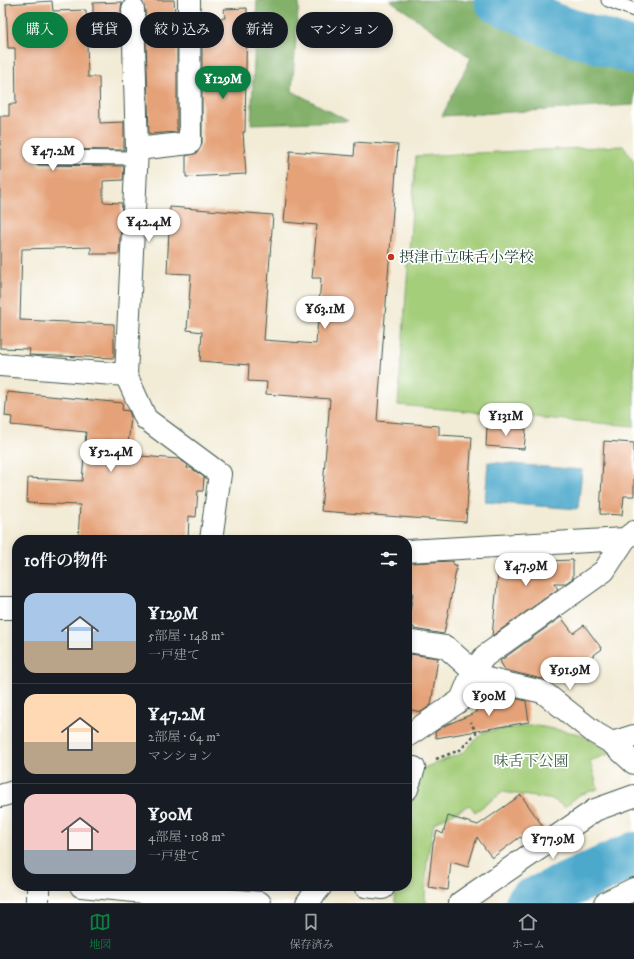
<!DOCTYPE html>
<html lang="ja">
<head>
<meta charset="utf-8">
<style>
  :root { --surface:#171b24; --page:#242831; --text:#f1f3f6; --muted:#9ea1a6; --line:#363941; --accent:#0b8043 }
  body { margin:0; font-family:"IM FELL DW Pica","Noto Serif JP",serif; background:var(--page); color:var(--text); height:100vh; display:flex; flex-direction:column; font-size:15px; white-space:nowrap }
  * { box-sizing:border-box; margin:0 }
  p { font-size:13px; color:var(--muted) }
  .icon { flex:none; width:22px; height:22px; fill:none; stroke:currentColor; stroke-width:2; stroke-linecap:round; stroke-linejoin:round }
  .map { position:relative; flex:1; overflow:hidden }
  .panel { position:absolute; left:12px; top:535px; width:400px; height:356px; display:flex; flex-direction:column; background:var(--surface); border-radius:16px; box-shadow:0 2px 6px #0003 }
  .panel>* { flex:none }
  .top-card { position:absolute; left:12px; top:12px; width:400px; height:36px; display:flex; gap:8px }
  .price { position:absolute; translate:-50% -34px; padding:0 9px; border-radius:14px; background:#fff; color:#222; font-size:13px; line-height:26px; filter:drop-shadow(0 1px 2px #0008) }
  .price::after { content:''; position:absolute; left:50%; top:24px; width:12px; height:9px; margin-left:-6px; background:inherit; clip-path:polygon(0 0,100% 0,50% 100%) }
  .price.selected { background:var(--accent); color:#fff }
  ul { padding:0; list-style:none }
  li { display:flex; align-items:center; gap:12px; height:100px; padding:0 12px }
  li+li { border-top:1px solid var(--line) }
  li span { display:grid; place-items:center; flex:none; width:112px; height:80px; border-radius:12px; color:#555 }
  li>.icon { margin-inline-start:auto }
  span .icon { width:48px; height:48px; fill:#fffc; stroke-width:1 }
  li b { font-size:17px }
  h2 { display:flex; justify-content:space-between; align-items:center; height:48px; padding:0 12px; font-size:17px }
  .pill { padding:0 14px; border-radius:18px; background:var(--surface); box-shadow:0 2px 6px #0003; font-size:14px; line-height:36px }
  .pill.selected { background:var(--accent); color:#fff }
  .tabs { display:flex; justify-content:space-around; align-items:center; height:56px; border-top:1px solid var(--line); background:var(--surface); font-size:11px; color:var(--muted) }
  .tabs a { display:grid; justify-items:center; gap:2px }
  .tabs .selected { color:var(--accent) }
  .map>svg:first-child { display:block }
  .green { fill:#a4ce7a; stroke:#628657 }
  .forest { fill:#83b16a; stroke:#51774f }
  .water { fill:#4ea9cc; stroke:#367380 }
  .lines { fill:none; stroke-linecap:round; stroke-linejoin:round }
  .river { stroke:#4ea9cc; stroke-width:46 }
  .building { fill:#e5a278 }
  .service-casing { stroke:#3f574c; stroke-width:15 }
  .minor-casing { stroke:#3f574c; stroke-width:24 }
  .path { stroke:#3f574c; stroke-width:2.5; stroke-dasharray:3 3; stroke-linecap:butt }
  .service { stroke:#fff; stroke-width:13 }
  .minor { stroke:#fff; stroke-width:22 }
  .poi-dot { fill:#c8321e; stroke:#fff; stroke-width:1.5 }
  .labels { text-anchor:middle; stroke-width:3.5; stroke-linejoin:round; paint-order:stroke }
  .poi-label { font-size:15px; fill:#1f3d34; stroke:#fff; text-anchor:start }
  .park-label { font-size:15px; fill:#406146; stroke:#fff }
</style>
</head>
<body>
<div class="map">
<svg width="634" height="903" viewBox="0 0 634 903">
  <rect width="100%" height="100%" fill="#fff"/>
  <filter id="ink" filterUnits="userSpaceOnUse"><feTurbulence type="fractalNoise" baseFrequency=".025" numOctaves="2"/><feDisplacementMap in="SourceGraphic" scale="8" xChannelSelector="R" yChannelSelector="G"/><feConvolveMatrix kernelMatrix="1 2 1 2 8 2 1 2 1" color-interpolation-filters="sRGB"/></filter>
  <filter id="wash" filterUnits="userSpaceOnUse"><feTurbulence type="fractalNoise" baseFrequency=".012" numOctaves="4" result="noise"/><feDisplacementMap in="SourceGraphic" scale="16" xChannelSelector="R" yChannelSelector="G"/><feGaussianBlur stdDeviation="0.9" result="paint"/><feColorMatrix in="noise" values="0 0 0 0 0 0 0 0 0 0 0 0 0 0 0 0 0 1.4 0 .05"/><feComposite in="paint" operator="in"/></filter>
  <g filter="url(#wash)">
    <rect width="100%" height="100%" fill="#f2ebd5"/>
    <path class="green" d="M623,146L634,161V426L398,405L416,156Z
      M532,725L580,734L611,753L590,761L598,789L579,795L565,807L554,800L503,792L475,812L470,805L434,823L427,862L425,898L427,903H395V886H407V800L415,771L463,753L483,732Z"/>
    <path class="forest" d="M257,0H299L292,91L348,121L251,124Z
      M390,0H480L554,33L634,59V105L442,116L471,58Z"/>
    <path class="water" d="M488,462L582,470L578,509L485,502Z"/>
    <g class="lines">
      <path class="river" d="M497,0L556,27L634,52
        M528,903L634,855"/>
    </g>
    <g id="blocks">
      <path class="building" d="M141,0H174L177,38V132L149,134L145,9Z
        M52,1L53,11L86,10L88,77H99L100,123L124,122V150L38,149L31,153V161L38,165L124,166L123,180L103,181V202L122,203L119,254H91V247L22,249L20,320L114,324V358L29,355L30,349L0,348V116H9V104H16L15,48H8L6,4Z
        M122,2L121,9V24H93V3Z
        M247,8L245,132H243L246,174L186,177V156L197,153L202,143V38H218L217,18H225L224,9Z
        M355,142L398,145L377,421L439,426V435L472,437L466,522L321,511L330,399L266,394L267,382L248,381L249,365L200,361L202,332L187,330L191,274L167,273L170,207L273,215L264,340L316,344L321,278H312L317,225L284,222L290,151L354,156Z
        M7,392L123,403L122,410L129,411L131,417L127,455L179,459L188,465L187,468H191L204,477L203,491H198L196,517L189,516L188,540H78L80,505L27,503L28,478L82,481L86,432L11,425L12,417L5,416Z
        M487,426L526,429L524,449L486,446Z
        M604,441L634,443V496H624L622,515L600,514Z
        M573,560V578L566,583H554L558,589L492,636L499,563Z
        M453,561V565H457L444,634L414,629V627H408L413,592H407V563Z
        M561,617L573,633L584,625L602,649L565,676L560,668L542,679L505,670L500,661Z
        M410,654L438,658L431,705L421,712L407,709V673Z
        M510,697L526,701L529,722L436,738L435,732L446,725L477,712L475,703Z
        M521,795L544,828L526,840L520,837L492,858L477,837L468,867L451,862L448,890L428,887L433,844L437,831L443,834L448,816L478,825Z"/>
    </g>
  </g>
  <g filter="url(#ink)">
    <use href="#blocks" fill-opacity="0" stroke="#3f574c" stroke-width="1"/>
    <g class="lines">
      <defs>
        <path id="service" d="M608,0L634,10
          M38,157L136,158"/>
        <path id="minor" d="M133,9L137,149
          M0,365L126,375L137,149L190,143L189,0
          M126,375L146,419L220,474L211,540
          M407,551L625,539
          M0,608H17
          M407,641L446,647L473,671L487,679L543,692L595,733L612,743L634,763
          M407,736L461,700L473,671L485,656L604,571L625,539L634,532
          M612,743L634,736
          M407,789L414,768
          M0,796L17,791
          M38,886V903
          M81,886L260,903
          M365,886L383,888
          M307,903L321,886
          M460,903L595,810L634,796
          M605,903L634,889"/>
      </defs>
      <use href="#service" class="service-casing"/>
      <use href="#minor" class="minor-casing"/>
      <path class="path" d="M436,759L460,750L476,733L471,722"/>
      <use href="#service" class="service"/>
      <use href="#minor" class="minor"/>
    </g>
  </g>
  <circle class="poi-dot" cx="391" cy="257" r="4"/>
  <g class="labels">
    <g class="poi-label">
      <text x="399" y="262">摂津市立味舌小学校</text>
    </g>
    <g class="park-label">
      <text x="531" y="766">味舌下公園</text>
    </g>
  </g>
</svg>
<b class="price selected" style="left:223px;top:100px">¥129M</b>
<b class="price" style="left:53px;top:172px">¥47.2M</b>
<b class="price" style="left:149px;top:243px">¥42.4M</b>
<b class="price" style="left:325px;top:330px">¥63.1M</b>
<b class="price" style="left:506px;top:437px">¥131M</b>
<b class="price" style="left:111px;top:473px">¥52.4M</b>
<b class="price" style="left:526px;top:587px">¥47.9M</b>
<b class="price" style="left:570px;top:691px">¥91.9M</b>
<b class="price" style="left:489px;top:717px">¥90M</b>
<b class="price" style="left:553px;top:860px">¥77.9M</b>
<div class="top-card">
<a class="pill selected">購入</a>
<a class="pill">賃貸</a>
<a class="pill">絞り込み</a>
<a class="pill">新着</a>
<a class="pill">マンション</a>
</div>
<section class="panel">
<h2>10件の物件<svg class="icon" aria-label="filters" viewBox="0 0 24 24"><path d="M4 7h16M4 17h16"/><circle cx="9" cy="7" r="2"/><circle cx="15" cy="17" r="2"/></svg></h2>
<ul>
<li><span style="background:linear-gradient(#a9c7e8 60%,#b9a48a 0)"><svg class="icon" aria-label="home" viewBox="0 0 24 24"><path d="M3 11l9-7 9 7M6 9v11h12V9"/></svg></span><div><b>¥129M</b><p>5部屋 · 148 m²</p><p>一戸建て</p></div></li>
<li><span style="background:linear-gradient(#ffd9b3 60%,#b9a48a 0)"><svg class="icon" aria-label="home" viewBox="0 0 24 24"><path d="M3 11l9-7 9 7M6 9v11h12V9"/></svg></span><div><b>¥47.2M</b><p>2部屋 · 64 m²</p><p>マンション</p></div></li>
<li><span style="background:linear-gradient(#f6c9c9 70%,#9aa5b1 0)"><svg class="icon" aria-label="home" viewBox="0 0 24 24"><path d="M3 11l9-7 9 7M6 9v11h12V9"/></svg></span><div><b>¥90M</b><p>4部屋 · 108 m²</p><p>一戸建て</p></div></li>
</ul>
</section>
</div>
<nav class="tabs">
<a class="selected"><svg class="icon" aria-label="map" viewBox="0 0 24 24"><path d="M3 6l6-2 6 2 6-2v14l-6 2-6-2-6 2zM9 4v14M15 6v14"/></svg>地図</a>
<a><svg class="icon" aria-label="saved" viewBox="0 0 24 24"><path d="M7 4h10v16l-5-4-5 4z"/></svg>保存済み</a>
<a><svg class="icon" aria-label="home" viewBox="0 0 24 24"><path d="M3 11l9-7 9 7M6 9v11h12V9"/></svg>ホーム</a>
</nav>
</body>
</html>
